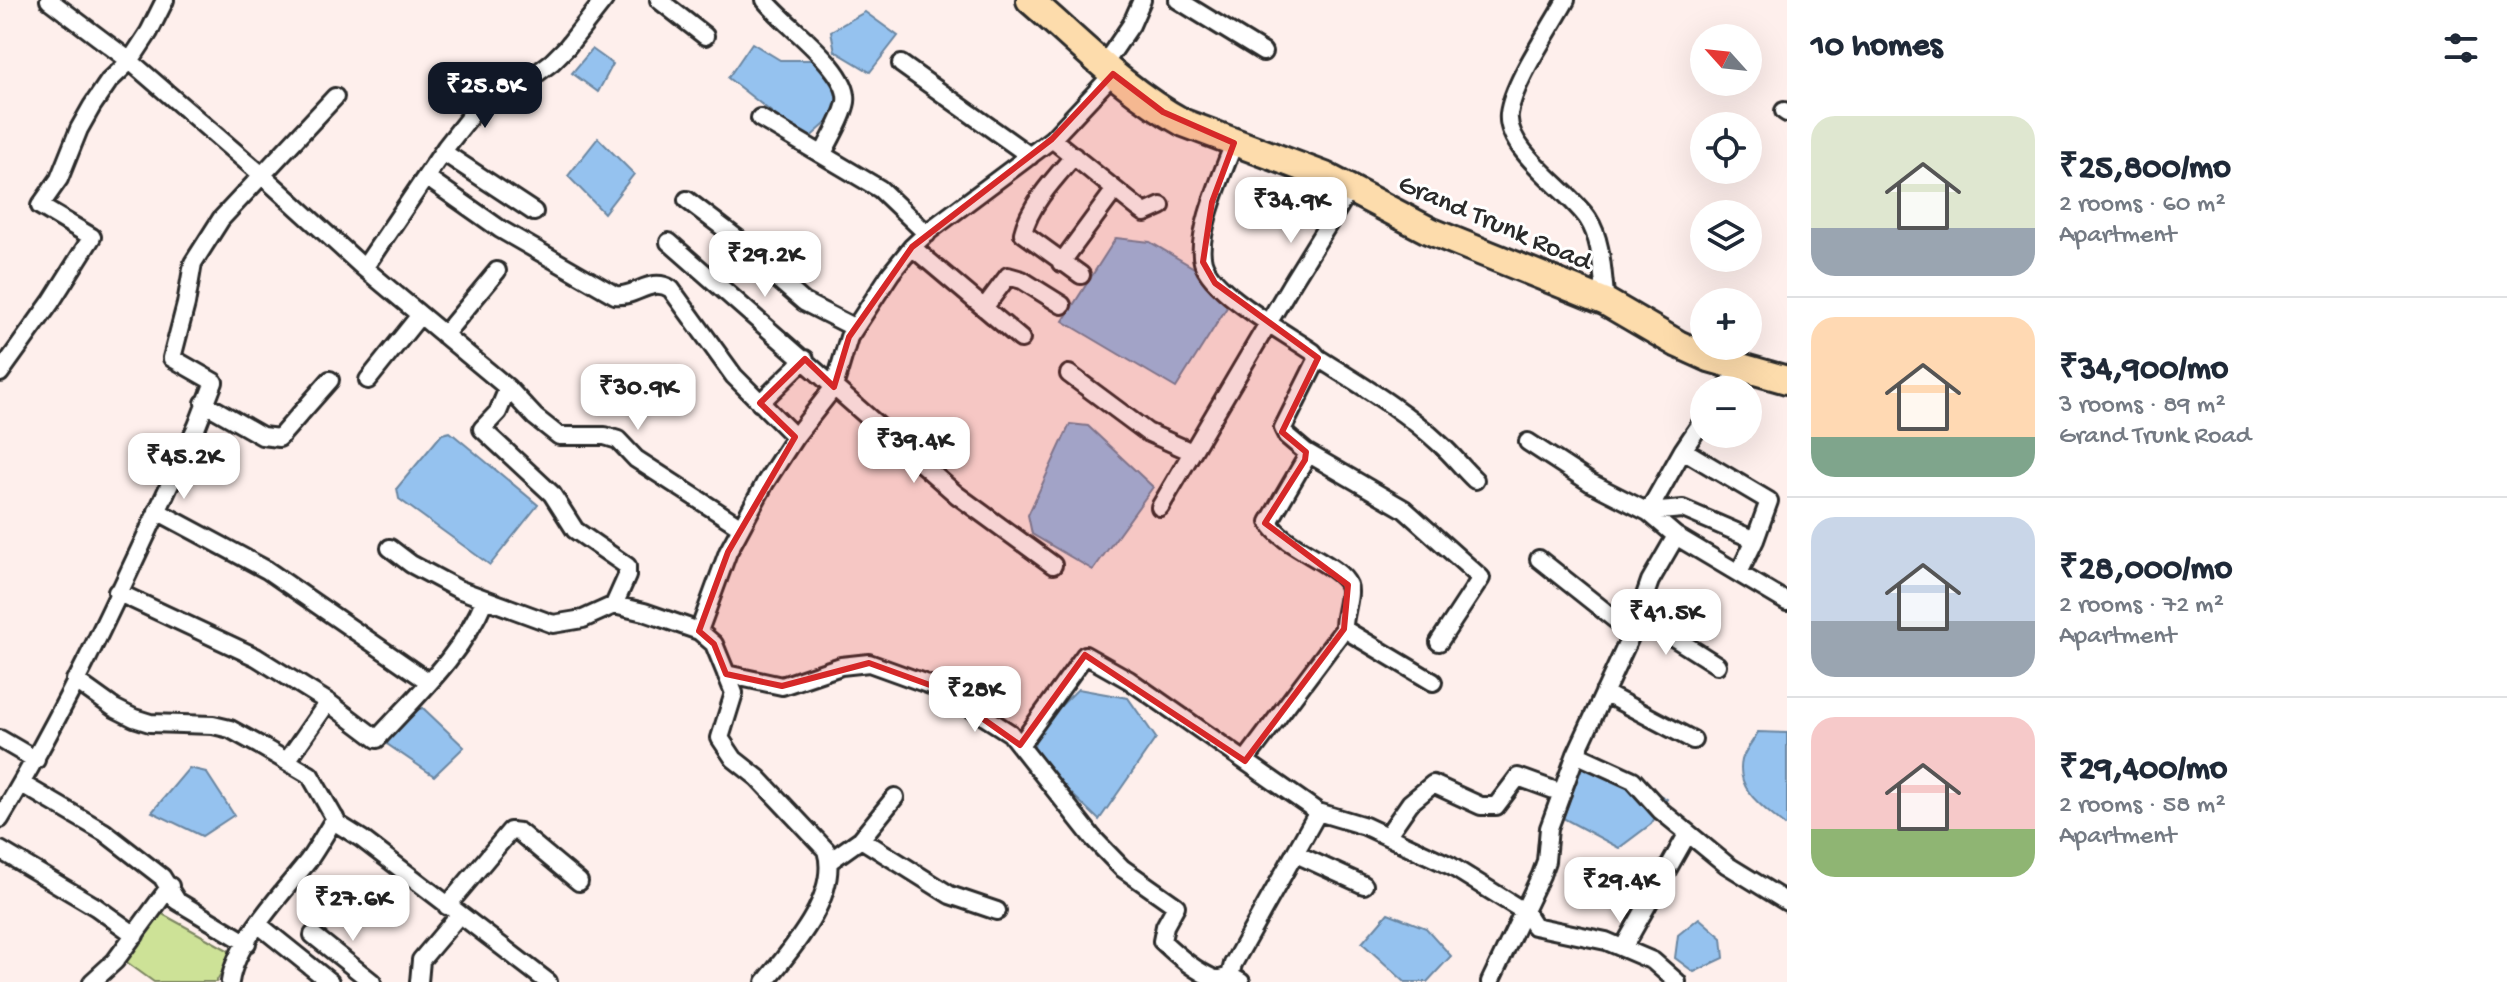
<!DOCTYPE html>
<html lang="en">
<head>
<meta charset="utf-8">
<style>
  :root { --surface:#fff; --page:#f2f2f3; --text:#1f2937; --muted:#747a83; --line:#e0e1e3; --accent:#111827 }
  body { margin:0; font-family:"Gochi Hand",sans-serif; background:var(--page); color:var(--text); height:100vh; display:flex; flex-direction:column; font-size:30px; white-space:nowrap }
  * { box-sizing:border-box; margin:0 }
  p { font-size:26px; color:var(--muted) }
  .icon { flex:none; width:44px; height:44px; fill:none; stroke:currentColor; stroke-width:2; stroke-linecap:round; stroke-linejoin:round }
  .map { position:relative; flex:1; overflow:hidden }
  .details { display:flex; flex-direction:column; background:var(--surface); width:720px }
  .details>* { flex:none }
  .needle { width:52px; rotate:297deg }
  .fabs { position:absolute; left:1690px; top:24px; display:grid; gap:16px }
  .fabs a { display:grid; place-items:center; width:72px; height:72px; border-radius:50%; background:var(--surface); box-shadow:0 8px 32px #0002; font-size:40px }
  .price { position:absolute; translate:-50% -68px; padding:0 18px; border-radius:16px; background:#fff; color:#222; font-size:26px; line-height:52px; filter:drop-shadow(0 2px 4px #0008) }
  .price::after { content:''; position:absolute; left:50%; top:48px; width:24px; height:18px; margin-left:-12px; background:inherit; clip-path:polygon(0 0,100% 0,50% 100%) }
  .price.current { background:var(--accent); color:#fff }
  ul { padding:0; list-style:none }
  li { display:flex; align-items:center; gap:24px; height:200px; padding:0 24px }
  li+li { border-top:2px solid var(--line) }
  li span { display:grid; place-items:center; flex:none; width:224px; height:160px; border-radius:24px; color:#555 }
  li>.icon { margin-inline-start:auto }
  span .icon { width:96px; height:96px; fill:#fffc; stroke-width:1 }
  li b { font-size:34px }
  h2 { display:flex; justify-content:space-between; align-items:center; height:96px; padding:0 24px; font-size:34px }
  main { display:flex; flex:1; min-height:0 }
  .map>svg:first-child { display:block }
  .green { fill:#cde297; stroke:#7c8661; stroke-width:2 }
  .water { fill:#95c2ef; stroke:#6b86a1; stroke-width:2 }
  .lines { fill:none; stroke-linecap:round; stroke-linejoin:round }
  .minor-casing { stroke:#2b2b2b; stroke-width:22 }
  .primary-casing { stroke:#2b2b2b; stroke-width:32 }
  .minor { stroke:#fff; stroke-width:16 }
  .primary { stroke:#fddcac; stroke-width:26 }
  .marked { fill:#d62828; fill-opacity:0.2; stroke:#d62828; stroke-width:6; stroke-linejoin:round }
  .labels { text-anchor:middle; stroke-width:6; stroke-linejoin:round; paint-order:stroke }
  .street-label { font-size:28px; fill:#2b2b2b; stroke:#fff }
</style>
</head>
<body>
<main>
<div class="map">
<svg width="1787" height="982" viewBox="0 0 1787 982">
  <rect width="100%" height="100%" fill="#feefec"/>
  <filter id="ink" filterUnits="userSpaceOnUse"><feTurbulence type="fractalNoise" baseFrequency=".0125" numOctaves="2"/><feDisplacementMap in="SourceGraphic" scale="16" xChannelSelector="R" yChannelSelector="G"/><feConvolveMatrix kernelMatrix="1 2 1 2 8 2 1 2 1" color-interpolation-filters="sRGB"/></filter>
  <g filter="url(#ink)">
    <path class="green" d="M157,911L233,953L216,982H154L117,955Z"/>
    <path class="water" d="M865,12L898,36L870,72L835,51L831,31Z
      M752,43L780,60H819L849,76V103L807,140L728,78Z
      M592,49L613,64L598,92L572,73Z
      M598,138L634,174L604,213L568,176Z
      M1116,238L1150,242L1223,285L1229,304L1176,388L1063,321Z
      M1070,424L1088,426L1153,487L1093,570L1032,534L1028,515Z
      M450,432L538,505L490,565L399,499L397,488L442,434Z
      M1078,689L1128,698L1156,738L1099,820L1033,757L1036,730Z
      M423,708L464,747L434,776L387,744L397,716Z
      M1758,732L1787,733V825L1785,826C1765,808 1735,791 1742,760C1744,751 1754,740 1758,732Z
      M1587,753L1667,799L1651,824L1619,848L1563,818Z
      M189,768L206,772L234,815L202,836L152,812Z
      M1388,913L1426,928L1451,956L1427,982H1405L1362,943Z
      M1699,918L1722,938L1724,958L1694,972L1675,958L1678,935Z"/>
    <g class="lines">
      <defs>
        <path id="minor" d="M49,0L130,61L263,176L364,268L508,388L498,412L482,429L552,494L575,530L627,566V576L614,605
          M659,0L705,36
          M765,0C784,25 851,70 846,102C843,119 830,138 823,154
          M1178,0L1263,52
          M1566,0C1550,30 1513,82 1509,114C1505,151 1569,190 1588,219C1603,242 1602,276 1606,302
          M901,64L1030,156
          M1103,66L1131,25L1142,0
          M1784,111L1787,113
          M760,118L880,189L927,234
          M1052,139L1138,208L1145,213L1161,206
          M1234,143C1224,171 1195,234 1203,262C1211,292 1287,334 1313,352L1318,358L1283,428L1287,436L1306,452L1305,460L1269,522C1282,547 1340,564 1348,585C1352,595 1343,616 1344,629L1245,761L1318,812L1365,826L1451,866L1525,912L1534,926L1606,941L1653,961L1677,982
          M443,152L534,212
          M1074,156C1055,178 1030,204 1023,233L1081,275
          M426,177L500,229L615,295C636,298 650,276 671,289L734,376L795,437
          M687,200L738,239L759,263L804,302L855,328
          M669,242L957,495L1053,565
          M912,247L1021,339
          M1061,263L1114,191
          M364,268L446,147L479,105L493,95L516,89L552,62L567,47L604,0
          M984,308L1008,276L1022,280L1062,305
          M444,335L497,271
          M1318,358C1359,384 1404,410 1440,444C1453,455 1462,468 1475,480
          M0,373L51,302L92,237L40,206L59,179L79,129L92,106L109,81L130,61L149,32L165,0
          M1069,374L1147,432L1192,452
          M368,380L420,315
          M508,388L535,417L559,436H605L618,440L636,459L741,527
          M1725,390L1740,367
          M204,403L262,436L279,438L330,380
          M760,403L805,359
          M1528,442L1591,483L1648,512L1683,509L1755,540
          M1683,450L1769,501L1755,540L1739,573
          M1306,452L1404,509L1481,578L1439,642
          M1160,507L1290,286L1350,189
          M157,511L267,570L429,682
          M1676,536L1787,602
          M390,548L411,564L458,589L553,624L583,619L614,605L644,612L699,631
          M1539,559L1632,633
          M117,592L256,657L328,702
          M1638,615L1717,665
          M1344,629L1433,682
          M726,674L782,686L841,666L869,663L941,689L1010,733L1093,838L1122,868L1176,906L1165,926L1162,941C1179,957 1195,971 1217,980L1230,976
          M75,680L114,708L134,718L150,723L213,725L230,729L259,745L310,775L338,824L362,839L548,982
          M1604,693L1693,740
          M0,739L36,760
          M1020,745L1085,655L1129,680L1245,761
          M1576,754L1633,780L1660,810L1727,865L1787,902
          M287,761L328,702L377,739C417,695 462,655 485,599
          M22,784L104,832L162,877L177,901L247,943
          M0,819C76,694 135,558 197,426L214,382L172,358L186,304L193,263L221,219L335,97
          M1387,836L1410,803L1433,784L1481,806H1496L1518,777L1562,793
          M861,839L895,797
          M0,850L96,907L135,935
          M1296,854L1364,885
          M830,861L861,839L950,895L997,911
          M447,906L510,831L519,832L579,882
          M259,925L330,982
          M313,935L372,982
          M1623,948L1688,833
          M92,982L115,961L170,886
          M230,982C236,941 283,893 308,861C318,847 326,832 335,818
          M419,982L421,960L459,915
          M765,982C792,949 840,895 826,850L758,778L734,759L720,738L734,693L714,644L699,631L728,552L765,483L795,437L834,387L849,337L891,273L912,247L929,231L1052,139L1113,74
          M1241,982L1230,976L1233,964L1318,812
          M1490,982L1541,875L1546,861L1549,828L1576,754L1632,633L1650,581L1676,536L1648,512L1683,450L1704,419"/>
        <path id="primary" d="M1030,0C1080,43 1125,91 1184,123L1325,176L1430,231L1606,302L1678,344L1709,358L1787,380"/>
      </defs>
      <use href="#minor" class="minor-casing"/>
      <use href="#primary" class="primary-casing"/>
      <use href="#minor" class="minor"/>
      <use href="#primary" class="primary"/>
    </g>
  </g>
  <path class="marked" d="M1113,74L1163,112L1234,143L1212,202L1203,262L1215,283L1318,358L1282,432L1306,452L1305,460L1265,523L1348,585L1344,629L1245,761L1085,655L1020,745L941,689L869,663L782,686L726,674L714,644L699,631L728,552L795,437L760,403L805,359L834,387L849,337L912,247L1052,139Z"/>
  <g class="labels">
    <g class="street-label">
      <text transform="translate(1496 220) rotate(23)" y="10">Grand Trunk Road</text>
    </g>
  </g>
</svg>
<div class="fabs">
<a><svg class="needle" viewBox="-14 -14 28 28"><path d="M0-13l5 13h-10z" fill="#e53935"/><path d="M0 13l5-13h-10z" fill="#747a83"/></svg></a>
<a><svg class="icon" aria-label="locate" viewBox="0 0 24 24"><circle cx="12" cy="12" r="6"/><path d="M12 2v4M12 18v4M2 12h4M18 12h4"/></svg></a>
<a><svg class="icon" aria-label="layers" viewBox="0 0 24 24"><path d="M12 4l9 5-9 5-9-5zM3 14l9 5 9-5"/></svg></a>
<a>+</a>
<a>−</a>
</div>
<b class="price current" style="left:485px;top:130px">₹25.8K</b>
<b class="price" style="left:1291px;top:245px">₹34.9K</b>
<b class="price" style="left:765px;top:299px">₹29.2K</b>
<b class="price" style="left:638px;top:432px">₹30.9K</b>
<b class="price" style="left:914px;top:485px">₹39.4K</b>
<b class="price" style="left:184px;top:501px">₹45.2K</b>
<b class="price" style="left:1666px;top:657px">₹41.5K</b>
<b class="price" style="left:975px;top:734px">₹28K</b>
<b class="price" style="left:1620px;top:925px">₹29.4K</b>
<b class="price" style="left:353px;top:943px">₹27.6K</b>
</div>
<section class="details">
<h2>10 homes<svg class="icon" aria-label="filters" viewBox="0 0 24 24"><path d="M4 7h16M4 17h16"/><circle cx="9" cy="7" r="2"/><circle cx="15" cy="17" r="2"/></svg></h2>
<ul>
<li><span style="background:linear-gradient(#dfe7d0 70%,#9aa5b1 0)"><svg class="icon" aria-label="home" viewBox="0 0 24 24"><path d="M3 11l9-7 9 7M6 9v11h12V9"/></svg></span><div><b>₹25,800/mo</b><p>2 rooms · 60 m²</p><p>Apartment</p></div></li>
<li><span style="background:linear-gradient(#ffd9b3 75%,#7fa58c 0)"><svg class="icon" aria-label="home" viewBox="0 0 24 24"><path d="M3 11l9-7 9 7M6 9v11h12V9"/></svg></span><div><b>₹34,900/mo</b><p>3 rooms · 89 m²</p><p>Grand Trunk Road</p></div></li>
<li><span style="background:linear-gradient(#c9d6e8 65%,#9aa5b1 0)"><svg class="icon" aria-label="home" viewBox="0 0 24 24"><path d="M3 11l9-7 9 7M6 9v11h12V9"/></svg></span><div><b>₹28,000/mo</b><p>2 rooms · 72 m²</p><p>Apartment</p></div></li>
<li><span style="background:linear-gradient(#f6c9c9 70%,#8fb573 0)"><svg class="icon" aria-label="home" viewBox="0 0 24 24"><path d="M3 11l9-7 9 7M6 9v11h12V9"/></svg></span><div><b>₹29,400/mo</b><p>2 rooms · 58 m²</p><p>Apartment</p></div></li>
</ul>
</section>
</main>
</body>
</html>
